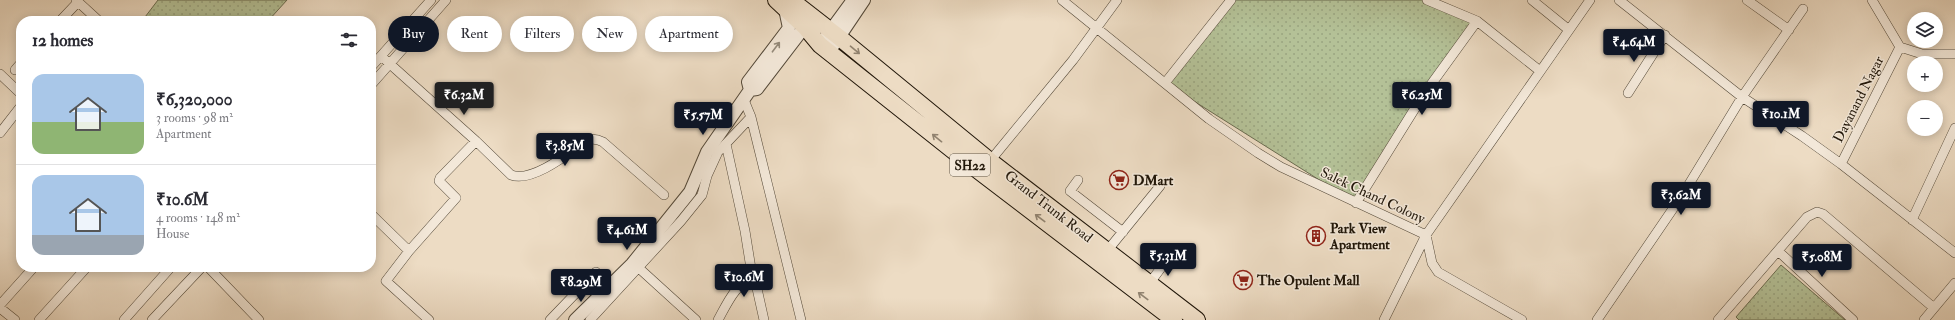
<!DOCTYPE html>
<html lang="en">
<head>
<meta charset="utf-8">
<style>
  :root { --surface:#fff; --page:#f7f7f7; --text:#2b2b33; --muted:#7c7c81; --line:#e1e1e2; --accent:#111827 }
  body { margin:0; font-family:"IM FELL Double Pica",serif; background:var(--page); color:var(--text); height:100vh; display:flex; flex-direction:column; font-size:15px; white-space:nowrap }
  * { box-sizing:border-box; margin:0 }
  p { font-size:13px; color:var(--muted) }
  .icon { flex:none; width:22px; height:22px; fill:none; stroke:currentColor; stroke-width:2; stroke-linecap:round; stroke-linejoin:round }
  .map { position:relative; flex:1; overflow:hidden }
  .drawer { position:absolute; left:16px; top:16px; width:360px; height:256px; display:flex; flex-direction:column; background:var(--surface); border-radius:16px; box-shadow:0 2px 10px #0003 }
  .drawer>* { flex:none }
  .top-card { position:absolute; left:388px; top:16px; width:380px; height:36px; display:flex; gap:8px }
  .buttons { position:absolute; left:1907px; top:12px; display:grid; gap:8px }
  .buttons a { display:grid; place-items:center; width:36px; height:36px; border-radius:50%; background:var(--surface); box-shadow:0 2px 10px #0003; font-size:20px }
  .price { position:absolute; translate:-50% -34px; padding:0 9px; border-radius:4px; background:var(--accent); color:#fff; font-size:13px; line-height:26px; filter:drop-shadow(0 1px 2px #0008) }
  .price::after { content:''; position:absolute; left:50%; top:24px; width:12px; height:9px; margin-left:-6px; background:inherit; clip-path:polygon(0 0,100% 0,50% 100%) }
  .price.current { background:#222; color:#fff }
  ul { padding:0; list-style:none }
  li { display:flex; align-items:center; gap:12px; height:100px; padding:0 16px }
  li+li { border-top:1px solid var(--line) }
  li span { display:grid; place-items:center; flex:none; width:112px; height:80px; border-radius:12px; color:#555 }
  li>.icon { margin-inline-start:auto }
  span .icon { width:48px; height:48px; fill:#fffc; stroke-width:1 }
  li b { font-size:17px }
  h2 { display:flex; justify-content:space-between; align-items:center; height:48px; padding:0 16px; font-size:17px }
  .chip { padding:0 14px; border-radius:18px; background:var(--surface); box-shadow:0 2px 10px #0003; font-size:14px; line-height:36px }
  .chip.current { background:var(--accent); color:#fff }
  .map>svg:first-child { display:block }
  .green { fill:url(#green-dots); stroke:#6a6c50 }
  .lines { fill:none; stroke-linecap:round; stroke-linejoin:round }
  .minor-casing { stroke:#534838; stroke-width:10 }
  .tertiary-casing { stroke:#534838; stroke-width:14 }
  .trunk-casing { stroke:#201609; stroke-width:18 }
  .minor { stroke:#f3e8d9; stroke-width:9 }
  .tertiary { stroke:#f3e8d9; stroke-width:12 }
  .trunk { stroke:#eddcc4; stroke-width:16 }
  .oneway { stroke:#948a7b }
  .oneway2 { stroke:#918370 }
  .labels { text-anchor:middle; stroke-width:3; stroke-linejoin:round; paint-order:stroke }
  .shield { fill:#f3e8d9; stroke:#5f5547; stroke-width:1 }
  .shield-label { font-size:13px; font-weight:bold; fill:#201609 }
  .street-label { font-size:14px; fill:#201609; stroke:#f3e8d9 }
  .poi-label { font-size:14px; font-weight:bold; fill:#201609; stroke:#f3e8d9; text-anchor:start }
</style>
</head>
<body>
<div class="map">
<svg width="1955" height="320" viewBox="0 0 1955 320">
  <defs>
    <pattern id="green-dots" width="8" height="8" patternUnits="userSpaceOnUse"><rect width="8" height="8" fill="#b4c197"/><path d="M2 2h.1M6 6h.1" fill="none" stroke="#9aa581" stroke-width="1.8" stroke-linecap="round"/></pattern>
  </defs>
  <rect width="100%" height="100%" fill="#eddcc4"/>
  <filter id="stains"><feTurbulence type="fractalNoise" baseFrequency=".005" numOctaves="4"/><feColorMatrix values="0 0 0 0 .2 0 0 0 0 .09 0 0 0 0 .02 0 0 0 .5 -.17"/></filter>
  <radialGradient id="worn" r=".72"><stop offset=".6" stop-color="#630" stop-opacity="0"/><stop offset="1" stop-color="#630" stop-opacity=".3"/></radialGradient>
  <path class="green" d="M158,0H287L268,21H142Z
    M1231,0H1425L1477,21L1356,203L1165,83Z
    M1781,265L1845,320H1739L1736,317Z"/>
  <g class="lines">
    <defs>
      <path id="minor" d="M76,0L99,21
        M1062,0L1209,119L1258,153L1281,167L1426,235L1590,0
        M1427,0L1477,21L1540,71
        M1532,0L1569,30
        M1619,0L1742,97L1802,136L1841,164L1955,253
        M1747,0L1789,30
        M1872,0L1900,47
        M60,21L78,2
        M1900,47L1922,54H1955
        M371,67L431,0
        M15,70L21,63
        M0,74L21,94
        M1165,83L1231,0
        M371,85L446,0
        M1628,93L1665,35
        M744,100L751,117L801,320
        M0,133L21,106
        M476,141L511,175C532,183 569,153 586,141C592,138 597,139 603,142L664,195
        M726,144L745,231L753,281
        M990,161L1073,60L1117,0
        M1841,164L1900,47
        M1078,180L1070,191L1123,232
        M1356,203L1422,97L1477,21
        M371,214L409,251L456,198L439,181L440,178L476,141L381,56
        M1912,220L1955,128
        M1426,235L1432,263L1438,272L1522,320
        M409,251L386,281L429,320
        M1107,251L1160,186
        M1778,251L1853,320
        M208,267L259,320
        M641,270L696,320
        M1149,284L1169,257
        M0,305L34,267
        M0,308L15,320
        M39,320L87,267
        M124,320L171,267
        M152,320L202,267
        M550,320L596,272
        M590,320L681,221L702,195L707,176L718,152L751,117
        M718,320C725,308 737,279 753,281L756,284L764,320
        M1384,320L1426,235
        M1597,320L1683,194L1742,97L1803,9
        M1718,320L1807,217L1817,212L1823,214L1934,308
        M1924,320L1955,283"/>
      <path id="tertiary" d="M820,45L853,0
        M829,52L864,0
        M750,90L757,89L809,21
        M575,320L632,264L690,192L707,152L750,90L748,82L789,28L785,9"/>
      <path id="trunk" d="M776,0L805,27L820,45L980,172L1174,320
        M791,0L840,38L990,161L1197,320"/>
    </defs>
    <use href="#minor" class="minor-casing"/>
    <use href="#tertiary" class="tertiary-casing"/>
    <use href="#trunk" class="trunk-casing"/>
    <use href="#minor" class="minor"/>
    <use href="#tertiary" class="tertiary"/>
    <use href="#trunk" class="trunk"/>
  </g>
  <defs><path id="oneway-shaft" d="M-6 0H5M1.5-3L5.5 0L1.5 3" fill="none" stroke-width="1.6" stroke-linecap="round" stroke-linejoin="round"/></defs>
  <use class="oneway" href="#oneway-shaft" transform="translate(776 47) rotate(-53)"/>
  <g class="oneway2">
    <use href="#oneway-shaft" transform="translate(855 50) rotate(40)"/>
    <use href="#oneway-shaft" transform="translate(937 138) rotate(-141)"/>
    <use href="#oneway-shaft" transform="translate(1040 218) rotate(-143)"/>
    <use href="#oneway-shaft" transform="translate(1143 296) rotate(-143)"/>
  </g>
  <defs>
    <symbol id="supermarket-ring" viewBox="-11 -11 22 22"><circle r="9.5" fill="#f3e8d9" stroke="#8f2418" stroke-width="1.5"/><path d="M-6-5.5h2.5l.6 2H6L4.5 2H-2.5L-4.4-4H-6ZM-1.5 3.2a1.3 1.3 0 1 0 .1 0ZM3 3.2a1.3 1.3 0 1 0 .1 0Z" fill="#8f2418"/></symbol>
    <symbol id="building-ring" viewBox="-11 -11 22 22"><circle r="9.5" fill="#f3e8d9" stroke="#8f2418" stroke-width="1.5"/><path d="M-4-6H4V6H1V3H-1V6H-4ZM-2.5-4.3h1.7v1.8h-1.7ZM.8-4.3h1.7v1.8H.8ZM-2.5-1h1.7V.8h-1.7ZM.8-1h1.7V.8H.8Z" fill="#8f2418"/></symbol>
  </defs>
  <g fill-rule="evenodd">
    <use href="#supermarket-ring" x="1108" y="169" width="22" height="22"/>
    <use href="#building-ring" x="1305" y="225" width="22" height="22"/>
    <use href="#supermarket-ring" x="1232" y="269" width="22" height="22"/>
  </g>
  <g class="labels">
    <rect class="shield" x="950" y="154" width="40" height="22" rx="3"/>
    <g class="shield-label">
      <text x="970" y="170">SH22</text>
    </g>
    <g class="street-label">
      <text transform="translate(1858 99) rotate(-63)" y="5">Dayanand Nagar</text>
      <text transform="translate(1373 195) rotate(25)" y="5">Salek Chand Colony</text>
      <text transform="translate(1049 206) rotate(38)" y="5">Grand Trunk Road</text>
    </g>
    <g class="poi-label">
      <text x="1133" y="185">DMart</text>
      <text x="1330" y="233">Park View<tspan x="1330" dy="16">Apartment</tspan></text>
      <text x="1257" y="285">The Opulent Mall</text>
    </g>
  </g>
  <rect width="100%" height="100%" filter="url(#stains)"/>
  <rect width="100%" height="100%" fill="url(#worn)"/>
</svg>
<div class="buttons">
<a><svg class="icon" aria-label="layers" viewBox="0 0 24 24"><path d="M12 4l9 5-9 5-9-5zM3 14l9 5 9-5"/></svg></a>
<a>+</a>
<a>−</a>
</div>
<b class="price" style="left:1634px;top:63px">₹4.64M</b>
<b class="price current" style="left:464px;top:116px">₹6.32M</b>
<b class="price" style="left:1422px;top:116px">₹6.25M</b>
<b class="price" style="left:1781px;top:135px">₹10.1M</b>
<b class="price" style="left:703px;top:136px">₹5.57M</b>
<b class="price" style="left:565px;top:167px">₹3.85M</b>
<b class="price" style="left:1681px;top:216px">₹3.62M</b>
<b class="price" style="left:627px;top:251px">₹4.61M</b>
<b class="price" style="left:1168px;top:277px">₹5.31M</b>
<b class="price" style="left:1822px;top:278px">₹5.08M</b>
<b class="price" style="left:744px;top:298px">₹10.6M</b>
<b class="price" style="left:581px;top:303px">₹8.29M</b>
<div class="top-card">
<a class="chip current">Buy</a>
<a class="chip">Rent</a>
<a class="chip">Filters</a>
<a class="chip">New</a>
<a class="chip">Apartment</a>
</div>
<section class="drawer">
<h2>12 homes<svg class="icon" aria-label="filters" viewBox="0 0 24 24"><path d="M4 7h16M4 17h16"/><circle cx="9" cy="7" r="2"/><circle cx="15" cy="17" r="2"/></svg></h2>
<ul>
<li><span style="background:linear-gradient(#a9c7e8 60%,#8fb573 0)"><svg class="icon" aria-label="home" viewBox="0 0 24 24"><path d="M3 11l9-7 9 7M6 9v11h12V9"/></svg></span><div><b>₹6,320,000</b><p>3 rooms · 98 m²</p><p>Apartment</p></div></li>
<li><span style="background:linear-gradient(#a9c7e8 75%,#9aa5b1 0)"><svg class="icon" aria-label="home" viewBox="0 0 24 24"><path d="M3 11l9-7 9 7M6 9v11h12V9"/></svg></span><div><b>₹10.6M</b><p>4 rooms · 148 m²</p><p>House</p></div></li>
</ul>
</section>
</div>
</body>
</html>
